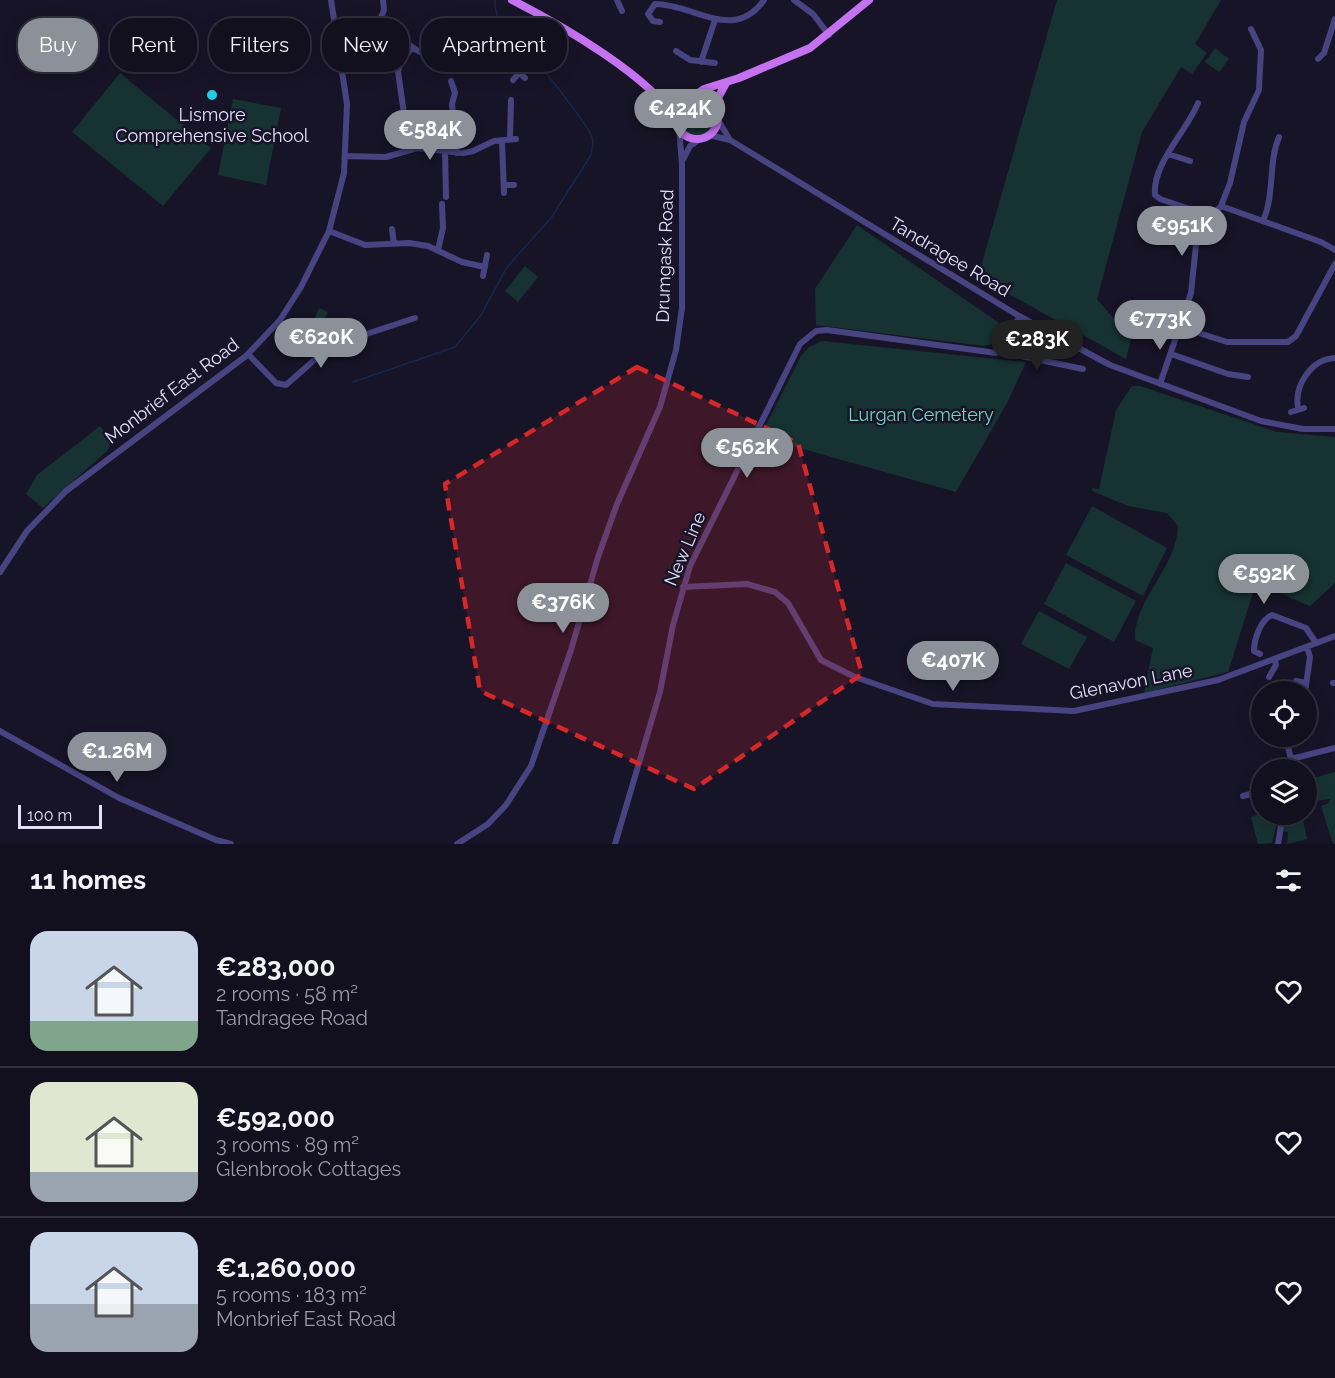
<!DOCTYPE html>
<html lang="en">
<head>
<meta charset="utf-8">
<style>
  :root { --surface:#120f1e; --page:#1f1d2b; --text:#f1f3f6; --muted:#9c9ca4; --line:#312f3c; --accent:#8c9099 }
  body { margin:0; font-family:Raleway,sans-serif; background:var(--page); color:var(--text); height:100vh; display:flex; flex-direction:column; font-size:22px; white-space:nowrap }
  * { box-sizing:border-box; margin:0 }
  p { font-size:20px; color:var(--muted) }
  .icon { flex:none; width:33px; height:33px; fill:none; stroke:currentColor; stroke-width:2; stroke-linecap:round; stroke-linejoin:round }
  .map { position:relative; height:844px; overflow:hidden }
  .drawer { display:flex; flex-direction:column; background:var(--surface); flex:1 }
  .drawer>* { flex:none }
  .guide { position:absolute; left:18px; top:18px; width:600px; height:54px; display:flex; gap:12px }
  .tools { position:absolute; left:1251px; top:681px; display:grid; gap:12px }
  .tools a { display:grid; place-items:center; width:66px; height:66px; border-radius:50%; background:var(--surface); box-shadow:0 3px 15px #0003,0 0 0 2px var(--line); font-size:30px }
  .scale { position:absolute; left:18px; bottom:15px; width:84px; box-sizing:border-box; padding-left:6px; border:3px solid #e3dffb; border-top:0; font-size:16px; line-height:21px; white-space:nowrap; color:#e3dffb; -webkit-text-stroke:4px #181428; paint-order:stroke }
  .price { position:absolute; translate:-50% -51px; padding:0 14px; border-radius:21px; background:var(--accent); color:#fff; font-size:20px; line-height:39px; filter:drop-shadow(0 2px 3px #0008) }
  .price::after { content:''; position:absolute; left:50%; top:36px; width:18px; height:14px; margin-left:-9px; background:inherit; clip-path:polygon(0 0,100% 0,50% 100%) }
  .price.on { background:#222; color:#fff }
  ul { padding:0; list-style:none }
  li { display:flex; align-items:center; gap:18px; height:150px; padding:0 30px }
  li+li { border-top:2px solid var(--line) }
  li span { display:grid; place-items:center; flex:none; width:168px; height:120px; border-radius:18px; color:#555 }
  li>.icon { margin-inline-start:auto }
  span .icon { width:72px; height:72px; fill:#fffc; stroke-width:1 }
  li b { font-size:26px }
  h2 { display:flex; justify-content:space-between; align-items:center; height:72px; padding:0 30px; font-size:26px }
  .tag { padding:0 21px; border-radius:24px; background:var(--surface); box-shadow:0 3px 15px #0003,0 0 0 2px var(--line); font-size:21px; line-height:54px }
  .tag.on { background:var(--accent); color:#fff }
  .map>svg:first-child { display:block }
  .green { fill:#173232 }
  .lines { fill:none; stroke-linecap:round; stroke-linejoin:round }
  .stream { stroke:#15284b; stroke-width:1.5 }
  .minor { stroke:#484482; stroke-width:6 }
  .major { stroke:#c472ef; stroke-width:8 }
  .marked { fill:#d62828; fill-opacity:0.2; stroke:#d62828; stroke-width:4.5; stroke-dasharray:12 8; stroke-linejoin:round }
  .poi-dot { fill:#20cce6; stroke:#181428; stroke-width:2 }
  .labels { text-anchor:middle; stroke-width:5; stroke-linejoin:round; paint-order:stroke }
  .poi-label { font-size:18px; fill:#e3dffb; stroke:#181428 }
  .street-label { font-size:18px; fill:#e3dffb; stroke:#181428 }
  .park-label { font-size:18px; fill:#71d5bf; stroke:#181428 }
</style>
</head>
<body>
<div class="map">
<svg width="1335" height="844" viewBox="0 0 1335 844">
  <rect width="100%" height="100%" fill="#181428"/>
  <path class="green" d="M1057,0H1221L1195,44L1207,53L1192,74L1181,67L1142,132L1097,299L1131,339L1126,359L978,277Z
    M1215,48L1229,59L1219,72L1205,62Z
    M120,73L211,148L163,206L72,132Z
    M233,99L281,108L266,185L218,175Z
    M680 118a17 17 0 1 1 34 0a17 17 0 1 1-34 0Z
    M857,225L999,323L996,343L984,346L816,325L815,289Z
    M525,266L538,277L518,302L505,291Z
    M319,308L328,312L318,333L310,329Z
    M822,341L1026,362L1007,403L956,492L760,437L801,356L809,347Z
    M1132,386H1140L1277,432L1335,437V583L1310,606L1256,583L1228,672L1144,693L1153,648L1135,640C1133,601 1177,567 1178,526L1167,513L1128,506L1092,491V488L1099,489L1116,410Z
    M100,426L112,441L107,451L43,508L26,494L37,475Z
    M1092,506L1167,548L1143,596L1066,555Z
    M1066,563L1136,601L1114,642L1044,604Z
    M1039,611L1087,637L1069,669L1021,644Z
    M1335,772V844H1333L1321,806L1329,803L1330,799L1314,801L1309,779Z
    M1261,814L1279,815L1272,843L1258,844L1251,817Z
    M1286,815H1302L1307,839L1287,844L1288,832L1282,831Z"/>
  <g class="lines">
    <path class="stream" d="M353,382L455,347L481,315L507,267L551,218L591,155C592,149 594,143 592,137C589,127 546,72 537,63C519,43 494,29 495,0"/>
    <path class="minor" d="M617,0L622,11
      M794,0L813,14L829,35
      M433,22L451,30L456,55
      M660,22L653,21L648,14L655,4C694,4 734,43 764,0
      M336,23C350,22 364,20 378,25C401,34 413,56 440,57C458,58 472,40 488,42L525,78
      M378,25L384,10L383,0
      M362,38L377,35L383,28
      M676,51L690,60L715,63
      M1318,59L1324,53L1335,19
      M701,62L715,20
      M513,80L519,73
      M451,81L455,93L452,104L457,153
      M1198,103C1187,131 1152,164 1155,195L1160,199L1211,216
      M718,120L730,140
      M709,135L730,140L1019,316L1110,365L1261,421L1303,429H1335
      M510,138L511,100
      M502,141L504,193
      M409,150L398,71L401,62L411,49
      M445,152L446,197
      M1168,154L1190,161
      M345,156L386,157L417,148L463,153L473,151L494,141L516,139
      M684,158L690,146L703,137
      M504,185H514
      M1221,206L1321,242L1335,250
      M1263,221C1275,194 1268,163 1279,137
      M392,229L394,244
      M329,231L365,245L409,243L428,246L462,262L485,267
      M438,250L443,228L442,204
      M483,276L487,255
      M1180,327L1227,342H1288L1296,336L1335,264
      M1007,346L1021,356L1083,369
      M248,354L276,383L286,385L330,346L415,318
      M1171,354L1228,374L1248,377
      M1160,384L1191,293L1196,245L1211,216L1221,206L1230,183L1244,122L1259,90L1261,50L1251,29
      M1298,408C1294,386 1311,359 1335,358
      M1291,412L1304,408
      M0,572L27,531L66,491L246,356L280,320L301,287L329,231L344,173L347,104L331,0
      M683,587L747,584L775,592L788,603L821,660L855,677L933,704L1074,711L1218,680L1335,636
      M1260,654L1254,651C1254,639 1261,619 1272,615L1306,628L1316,643
      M1269,677L1276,665L1275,660
      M1296,681L1306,683
      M1333,683H1335
      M1305,692L1310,657L1307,647
      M0,731L119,798L216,840L231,844
      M1288,747L1291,759
      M1291,770V759L1335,748
      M1243,796L1262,791
      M457,844L488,824L506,805L531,766L571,650L598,557L617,504L660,407L676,350L682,308V164L679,127
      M615,844L660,692L673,625L690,566L800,344L816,331L827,330L996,353L1007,346L1019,316
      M1278,844L1283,814"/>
    <path class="major" d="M512,0C557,23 655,78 677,123
      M676 118a21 21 0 1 1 42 0a21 21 0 1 1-42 0Z
      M691,98L704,89L739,78L810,48L869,0
      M714,105L726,83"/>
  </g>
  <path class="marked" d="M637,367L798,443L862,674L694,789L480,691L445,484Z"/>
  <circle class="poi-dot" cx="212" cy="95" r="6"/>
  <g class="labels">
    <g class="poi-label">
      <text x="212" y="121">Lismore<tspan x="212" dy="21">Comprehensive School</tspan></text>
    </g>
    <g class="street-label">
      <text transform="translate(665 256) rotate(-88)" y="6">Drumgask Road</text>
      <text transform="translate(950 257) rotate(31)" y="6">Tandragee Road</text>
      <text transform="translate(172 391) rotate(-37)" y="6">Monbrief East Road</text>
      <text transform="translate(685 549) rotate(-67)" y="6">New Line</text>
      <text transform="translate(1131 682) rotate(-11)" y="6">Glenavon Lane</text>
    </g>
    <g class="park-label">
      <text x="921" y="421">Lurgan Cemetery</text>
    </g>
  </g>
</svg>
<div class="tools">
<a><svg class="icon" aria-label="locate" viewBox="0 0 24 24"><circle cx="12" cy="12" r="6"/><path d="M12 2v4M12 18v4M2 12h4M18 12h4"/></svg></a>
<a><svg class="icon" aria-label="layers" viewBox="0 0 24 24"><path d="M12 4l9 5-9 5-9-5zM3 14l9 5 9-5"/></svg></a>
</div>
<div class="scale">100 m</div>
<b class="price" style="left:680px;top:140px">€424K</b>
<b class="price" style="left:430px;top:161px">€584K</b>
<b class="price" style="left:1182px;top:257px">€951K</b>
<b class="price" style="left:1160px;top:351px">€773K</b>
<b class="price" style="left:321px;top:369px">€620K</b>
<b class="price on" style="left:1037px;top:371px">€283K</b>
<b class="price" style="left:747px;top:479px">€562K</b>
<b class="price" style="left:1264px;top:605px">€592K</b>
<b class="price" style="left:563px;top:634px">€376K</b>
<b class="price" style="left:953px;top:692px">€407K</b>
<b class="price" style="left:117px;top:783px">€1.26M</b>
<div class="guide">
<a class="tag on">Buy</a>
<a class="tag">Rent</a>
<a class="tag">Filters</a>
<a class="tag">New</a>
<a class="tag">Apartment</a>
</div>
</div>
<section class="drawer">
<h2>11 homes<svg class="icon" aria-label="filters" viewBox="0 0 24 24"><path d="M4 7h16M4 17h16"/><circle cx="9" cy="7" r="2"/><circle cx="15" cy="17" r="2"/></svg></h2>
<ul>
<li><span style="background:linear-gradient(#c9d6e8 75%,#7fa58c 0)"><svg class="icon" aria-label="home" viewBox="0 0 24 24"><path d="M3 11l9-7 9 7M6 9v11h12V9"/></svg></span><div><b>€283,000</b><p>2 rooms · 58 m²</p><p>Tandragee Road</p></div><svg class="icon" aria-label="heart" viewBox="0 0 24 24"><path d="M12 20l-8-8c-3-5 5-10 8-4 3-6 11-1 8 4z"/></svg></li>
<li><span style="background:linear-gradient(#dfe7d0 75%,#9aa5b1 0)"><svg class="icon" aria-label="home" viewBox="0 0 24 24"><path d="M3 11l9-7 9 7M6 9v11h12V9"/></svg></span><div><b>€592,000</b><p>3 rooms · 89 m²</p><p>Glenbrook Cottages</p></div><svg class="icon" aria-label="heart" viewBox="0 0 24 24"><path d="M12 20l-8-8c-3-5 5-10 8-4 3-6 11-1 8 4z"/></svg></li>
<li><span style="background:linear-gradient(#c9d6e8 60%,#9aa5b1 0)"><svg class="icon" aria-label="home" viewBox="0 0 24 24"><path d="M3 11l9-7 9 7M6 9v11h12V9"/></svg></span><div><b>€1,260,000</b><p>5 rooms · 183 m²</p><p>Monbrief East Road</p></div><svg class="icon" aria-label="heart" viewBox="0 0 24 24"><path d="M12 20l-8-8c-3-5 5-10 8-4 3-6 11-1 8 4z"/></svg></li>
</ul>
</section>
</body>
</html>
